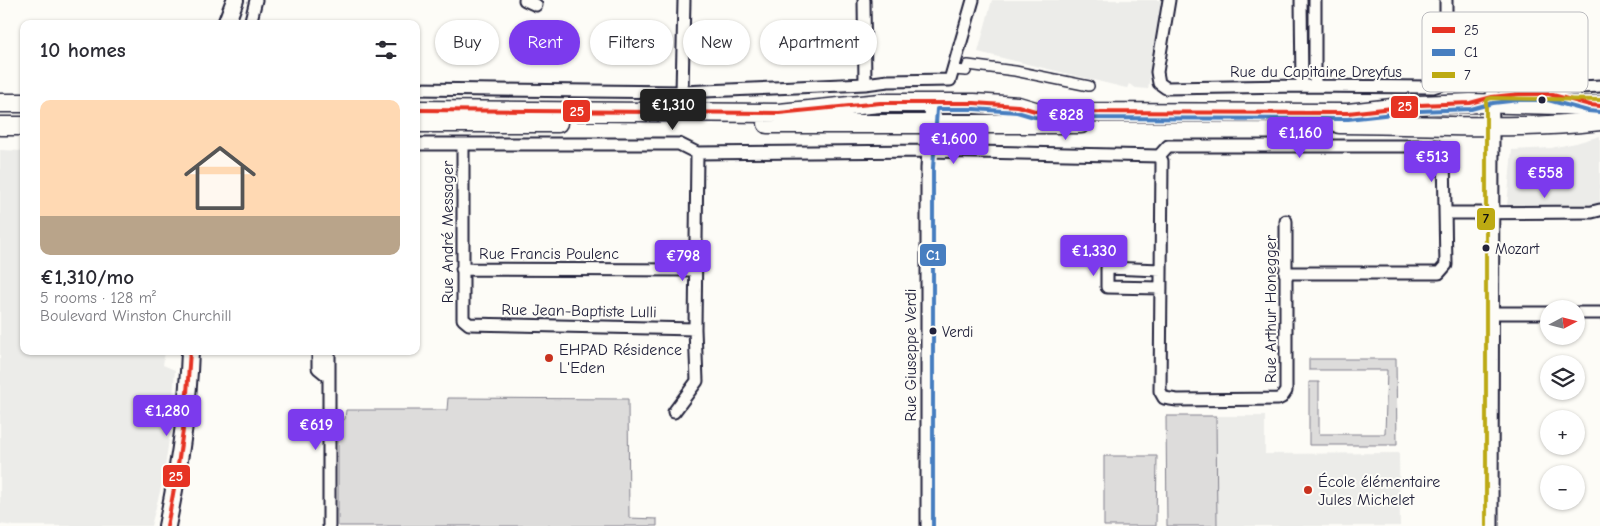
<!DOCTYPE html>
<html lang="en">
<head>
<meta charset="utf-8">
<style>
  :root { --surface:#fff; --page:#f7f7f7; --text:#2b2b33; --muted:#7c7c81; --line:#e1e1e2; --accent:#7c3aed }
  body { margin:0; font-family:"Comic Neue",sans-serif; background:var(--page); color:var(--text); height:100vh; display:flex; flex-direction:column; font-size:19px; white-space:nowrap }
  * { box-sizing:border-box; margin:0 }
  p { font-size:16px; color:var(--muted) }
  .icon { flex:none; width:28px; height:28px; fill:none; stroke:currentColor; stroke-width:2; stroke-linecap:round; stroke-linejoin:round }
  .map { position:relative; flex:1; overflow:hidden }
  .drawer { position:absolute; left:20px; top:20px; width:400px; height:335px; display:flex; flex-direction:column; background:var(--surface); border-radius:10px; box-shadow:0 1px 4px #0004 }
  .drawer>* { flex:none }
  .banner { position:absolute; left:435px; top:20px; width:475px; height:45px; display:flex; gap:10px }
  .needle { width:32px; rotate:83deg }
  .tools { position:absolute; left:1540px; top:300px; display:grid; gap:10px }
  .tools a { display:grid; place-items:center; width:45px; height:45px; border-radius:50%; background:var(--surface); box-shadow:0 1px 4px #0004; font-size:25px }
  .price { position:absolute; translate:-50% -42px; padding:0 11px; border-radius:5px; background:var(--accent); color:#fff; font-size:16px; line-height:32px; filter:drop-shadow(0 1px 2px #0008) }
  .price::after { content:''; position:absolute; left:50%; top:30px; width:15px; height:11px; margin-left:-8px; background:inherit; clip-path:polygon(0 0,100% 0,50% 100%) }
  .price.selected { background:#222; color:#fff }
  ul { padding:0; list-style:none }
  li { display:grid; align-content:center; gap:10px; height:265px; padding:0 20px }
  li+li { border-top:1px solid var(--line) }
  li span { display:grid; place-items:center; height:155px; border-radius:10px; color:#555 }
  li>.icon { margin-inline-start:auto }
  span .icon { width:90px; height:90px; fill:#fffc; stroke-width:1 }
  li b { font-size:21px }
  h2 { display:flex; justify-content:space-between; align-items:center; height:60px; padding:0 20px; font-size:21px }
  .tag { padding:0 18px; border-radius:22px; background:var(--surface); box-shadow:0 1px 4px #0004; font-size:18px; line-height:45px }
  .tag.selected { background:var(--accent); color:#fff }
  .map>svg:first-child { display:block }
  .built { fill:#ecece9 }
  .green { fill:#dddcdb; stroke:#807f8b }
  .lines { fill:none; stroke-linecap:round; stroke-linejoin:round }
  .pedestrian-casing { stroke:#22223b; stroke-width:12 }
  .minor-casing { stroke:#22223b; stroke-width:15 }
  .secondary-casing { stroke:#22223b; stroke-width:20 }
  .primary-casing { stroke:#22223b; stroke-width:21 }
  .pedestrian { stroke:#fdfcf7; stroke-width:9 }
  .minor { stroke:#fdfcf7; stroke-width:11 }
  .secondary { stroke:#fdfcf7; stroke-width:16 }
  .primary { stroke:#fdfcf7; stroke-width:18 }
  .bus-1-casing { stroke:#fdfcf7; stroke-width:8 }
  .bus-2-casing { stroke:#fdfcf7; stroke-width:8 }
  .bus-3-casing { stroke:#fdfcf7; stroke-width:8 }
  .bus-1 { stroke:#e63323; stroke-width:4 }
  .bus-2 { stroke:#477ec0; stroke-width:4 }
  .bus-3 { stroke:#bdaa12; stroke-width:4 }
  .bus-dot { fill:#22223b; stroke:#fdfcf7; stroke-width:2 }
  .poi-dot { fill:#c8321e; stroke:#fdfcf7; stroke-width:2 }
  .labels { text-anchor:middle; stroke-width:4; stroke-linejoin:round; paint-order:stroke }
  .bus-label { font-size:15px; fill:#22223b; stroke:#fdfcf7; text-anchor:start }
  .street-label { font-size:16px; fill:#22223b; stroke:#fdfcf7 }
  .poi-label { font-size:16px; fill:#22223b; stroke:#fdfcf7; text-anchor:start }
  .key { fill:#fdfcf7; stroke:#bbbbbf; stroke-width:1 }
  .key-label { font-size:14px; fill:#22223b }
  .line-badge { stroke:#fdfcf7; stroke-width:2 }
  .badge-label { font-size:14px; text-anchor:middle; font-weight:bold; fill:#fff }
  .pale-badge-label { font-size:14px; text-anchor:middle; font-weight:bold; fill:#111 }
</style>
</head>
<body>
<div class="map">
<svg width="1600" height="526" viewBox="0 0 1600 526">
  <rect width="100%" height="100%" fill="#fdfcf7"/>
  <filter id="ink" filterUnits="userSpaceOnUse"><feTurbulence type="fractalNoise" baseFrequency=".02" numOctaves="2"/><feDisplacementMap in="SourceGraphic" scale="10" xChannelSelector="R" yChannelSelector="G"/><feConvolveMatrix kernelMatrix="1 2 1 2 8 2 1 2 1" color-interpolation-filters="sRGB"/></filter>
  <g filter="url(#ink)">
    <path class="built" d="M992,0H1162L1148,89L1136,88L1129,84L1127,88L1122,87L978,52Z
      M1600,136V205L1592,207L1507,206L1512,150L1551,148L1576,143Z
      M0,150L24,151V351H165L163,365L175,370L171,426L163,480L151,526H14L0,524Z
      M1216,416H1265V454L1399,453L1400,526H1217Z"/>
    <path class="green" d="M1309,359H1396L1397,445H1309V382H1319V434H1385L1387,370H1309Z
      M448,398L628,399L629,518L657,519V526H338V424L345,419L346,410H447Z
      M1166,416H1216L1217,526H1167Z
      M1104,456H1157L1156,526H1104Z"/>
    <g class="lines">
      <defs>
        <path id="pedestrian" d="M954,70L966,71L968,65L1015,71L1089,86"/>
        <path id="minor" d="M525,0L536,5
          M864,0L865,84
          M1169,0L1157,72L1159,83L1166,88L1302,86L1433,87L1442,84C1449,70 1442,62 1458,53C1475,54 1539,50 1550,57C1556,60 1559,67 1561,73C1566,90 1585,87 1600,86
          M1301,0L1302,86
          M1446,0V48L1450,58
          M250,24L256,0
          M1315,86V0
          M416,89L682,92L865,84L888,81L950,80L973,0
          M682,92L684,0
          M416,144H679L697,153L928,151L1159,156
          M463,144V319L469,324L695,329
          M1159,156L1168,146H1436L1441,149L1444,153L1446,265L1439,273H1285
          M1159,156L1162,161L1160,391L1164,398L1177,400L1278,399L1282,397L1286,391V221
          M1446,213L1592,212L1600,210
          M462,269L696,270
          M1161,288L1107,287V268L1161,270
          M1492,313H1549
          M1576,313H1600
          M318,351V368L329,377
          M674,412L697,381L695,329L697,153
          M329,526V351
          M927,526V168L931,103
          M1492,526L1493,126L1492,82L1493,54"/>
        <path id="secondary" d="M226,24L235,0
          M167,526C179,468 188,410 190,351"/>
        <path id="primary" d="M0,103H24
          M416,110L779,113L880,103H974L1018,106L1035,111L1060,112L1348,113L1419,105L1470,103L1600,106
          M416,123H558
          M767,124H1081
          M1339,124C1426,124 1514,131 1600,121
          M0,126H24"/>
      </defs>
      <use href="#pedestrian" class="pedestrian-casing"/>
      <use href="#minor" class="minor-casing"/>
      <use href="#secondary" class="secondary-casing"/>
      <use href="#primary" class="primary-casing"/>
      <use href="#pedestrian" class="pedestrian"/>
      <use href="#minor" class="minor"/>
      <use href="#secondary" class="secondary"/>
      <use href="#primary" class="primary"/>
      <defs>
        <path id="bus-1" d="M416,110L779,113L880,103H974L1018,106L1035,111L1060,112L1348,113L1419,105L1470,103L1492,97L1519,94H1549L1590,105L1600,106
          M167,526C179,468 187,410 190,351"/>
        <path id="bus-2" d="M933,526V168L937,109H974L1017,112L1034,117L1060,118L1348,119L1419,111L1471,109L1493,103L1519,100H1548L1588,111L1599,112"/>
        <path id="bus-3" d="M1486,526V102L1488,99L1492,98L1600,100"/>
      </defs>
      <use href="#bus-1" class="bus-1-casing"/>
      <use href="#bus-2" class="bus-2-casing"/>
      <use href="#bus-3" class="bus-3-casing"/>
      <use href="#bus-1" class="bus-1"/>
      <use href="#bus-2" class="bus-2"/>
      <use href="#bus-3" class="bus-3"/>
    </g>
  </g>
  <g class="bus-dot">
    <circle cx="1542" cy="100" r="4.5"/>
    <circle cx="1486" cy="248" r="4.5"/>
    <circle cx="933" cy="331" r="4.5"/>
  </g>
  <g class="poi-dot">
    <circle cx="549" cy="358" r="5"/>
    <circle cx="1308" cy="490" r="5"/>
  </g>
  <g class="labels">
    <g class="bus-label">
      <text x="1495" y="254">Mozart</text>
      <text x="942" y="337">Verdi</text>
    </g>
    <g class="street-label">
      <text x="1316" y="77">Rue du Capitaine Dreyfus</text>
      <text transform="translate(447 232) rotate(-90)" y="6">Rue André Messager</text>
      <text x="549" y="259">Rue Francis Poulenc</text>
      <text transform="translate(1270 309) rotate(-90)" y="6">Rue Arthur Honegger</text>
      <text transform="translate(579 310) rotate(1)" y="6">Rue Jean-Baptiste Lulli</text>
      <text transform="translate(910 355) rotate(-90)" y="6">Rue Giuseppe Verdi</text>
    </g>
    <g class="poi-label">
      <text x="559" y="355">EHPAD Résidence<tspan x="559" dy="18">L'Eden</tspan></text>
      <text x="1318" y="487">École élémentaire<tspan x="1318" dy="18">Jules Michelet</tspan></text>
    </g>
  </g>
  <rect x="1422" y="12" width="166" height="80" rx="8" class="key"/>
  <rect x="1432" y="27" width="23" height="6" fill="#e63323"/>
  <rect x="1432" y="49" width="23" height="7" fill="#477ec0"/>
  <rect x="1432" y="72" width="23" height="6" fill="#bdaa12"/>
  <g class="key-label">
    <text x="1464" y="35">25</text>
    <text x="1464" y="57">C1</text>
    <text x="1464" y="80">7</text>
  </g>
  <g class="line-badge">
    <rect x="1390" y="95" width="29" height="24" rx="5" fill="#e63323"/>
    <rect x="562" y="99" width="29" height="24" rx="5" fill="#e63323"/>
    <rect x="1476" y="207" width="20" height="24" rx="5" fill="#bdaa12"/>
    <rect x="919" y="243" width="28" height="24" rx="5" fill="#477ec0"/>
    <rect x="162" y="464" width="29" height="24" rx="5" fill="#e63323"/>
  </g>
  <g class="badge-label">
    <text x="1405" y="111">25</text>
    <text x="577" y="116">25</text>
    <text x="933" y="260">C1</text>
    <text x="176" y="481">25</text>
  </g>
  <g class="pale-badge-label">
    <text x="1486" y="223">7</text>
  </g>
</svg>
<div class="tools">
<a><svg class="needle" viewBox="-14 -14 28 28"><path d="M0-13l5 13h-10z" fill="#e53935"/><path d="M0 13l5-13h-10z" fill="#7c7c81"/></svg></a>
<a><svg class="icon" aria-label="layers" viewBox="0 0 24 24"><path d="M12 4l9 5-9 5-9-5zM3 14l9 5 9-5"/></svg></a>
<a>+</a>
<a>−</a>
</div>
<b class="price selected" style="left:673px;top:131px">€1,310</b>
<b class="price" style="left:1066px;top:141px">€828</b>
<b class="price" style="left:1300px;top:159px">€1,160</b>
<b class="price" style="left:954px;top:165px">€1,600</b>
<b class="price" style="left:1432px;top:183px">€513</b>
<b class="price" style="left:1545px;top:199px">€558</b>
<b class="price" style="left:1094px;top:277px">€1,330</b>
<b class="price" style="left:683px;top:282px">€798</b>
<b class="price" style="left:167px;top:437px">€1,280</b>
<b class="price" style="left:316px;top:451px">€619</b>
<div class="banner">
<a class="tag">Buy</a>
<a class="tag selected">Rent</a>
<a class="tag">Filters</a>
<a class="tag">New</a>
<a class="tag">Apartment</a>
</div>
<section class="drawer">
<h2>10 homes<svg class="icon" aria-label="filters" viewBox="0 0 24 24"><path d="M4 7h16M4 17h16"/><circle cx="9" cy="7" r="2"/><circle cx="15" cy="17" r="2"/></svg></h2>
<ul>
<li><span style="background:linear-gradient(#ffd9b3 75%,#b9a48a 0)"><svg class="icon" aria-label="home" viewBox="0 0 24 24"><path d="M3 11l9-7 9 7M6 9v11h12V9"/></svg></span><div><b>€1,310/mo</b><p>5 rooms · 128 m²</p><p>Boulevard Winston Churchill</p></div></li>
</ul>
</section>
</div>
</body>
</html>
